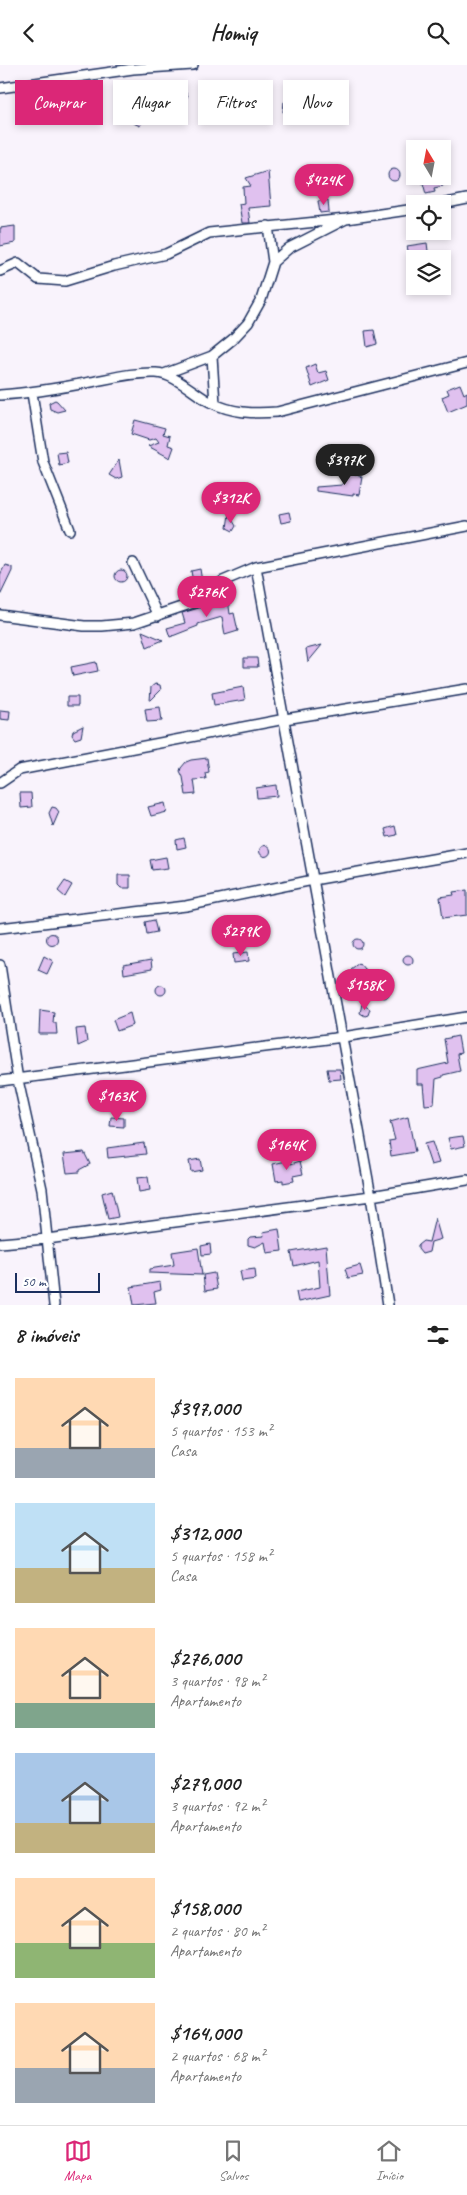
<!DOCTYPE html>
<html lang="pt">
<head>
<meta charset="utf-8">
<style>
  :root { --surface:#fff; --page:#f6f6f6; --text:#222; --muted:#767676; --line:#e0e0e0; --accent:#db2777 }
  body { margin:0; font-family:Caveat,sans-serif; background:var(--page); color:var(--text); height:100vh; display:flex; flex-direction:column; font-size:19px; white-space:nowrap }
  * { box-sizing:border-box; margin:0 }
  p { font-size:16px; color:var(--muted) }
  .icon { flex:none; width:28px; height:28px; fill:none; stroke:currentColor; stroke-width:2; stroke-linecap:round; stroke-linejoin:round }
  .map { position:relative; height:1240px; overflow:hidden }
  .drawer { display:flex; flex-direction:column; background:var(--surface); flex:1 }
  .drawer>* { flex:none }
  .banner { position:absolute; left:15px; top:15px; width:438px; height:45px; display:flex; gap:10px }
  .needle { width:32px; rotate:350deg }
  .tools { position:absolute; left:406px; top:75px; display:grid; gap:10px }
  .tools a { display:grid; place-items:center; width:45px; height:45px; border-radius:0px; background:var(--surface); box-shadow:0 2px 8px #0003; font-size:25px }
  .scale { position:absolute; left:15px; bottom:12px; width:85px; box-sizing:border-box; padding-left:5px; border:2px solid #1b2f5e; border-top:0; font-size:14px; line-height:18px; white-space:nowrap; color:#1b2f5e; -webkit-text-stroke:4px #fff; paint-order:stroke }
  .price { position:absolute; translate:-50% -42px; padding:0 11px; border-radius:18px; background:var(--accent); color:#fff; font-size:16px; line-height:32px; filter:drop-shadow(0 1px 2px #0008) }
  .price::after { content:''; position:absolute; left:50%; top:30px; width:15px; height:11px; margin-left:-8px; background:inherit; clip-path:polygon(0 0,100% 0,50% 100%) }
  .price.current { background:#222; color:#fff }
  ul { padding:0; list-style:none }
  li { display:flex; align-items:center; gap:15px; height:125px; padding:0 15px }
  li span { display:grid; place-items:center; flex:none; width:140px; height:100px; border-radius:0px; color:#555 }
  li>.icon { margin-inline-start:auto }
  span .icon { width:60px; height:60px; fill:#fffc; stroke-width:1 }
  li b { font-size:21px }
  h2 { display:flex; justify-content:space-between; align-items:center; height:60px; padding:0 15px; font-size:21px }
  .pill { padding:0 18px; border-radius:0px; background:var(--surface); box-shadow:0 2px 8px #0003; font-size:18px; line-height:45px }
  .pill.current { background:var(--accent); color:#fff }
  header { display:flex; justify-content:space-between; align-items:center; height:65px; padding:0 15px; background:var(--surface); font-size:22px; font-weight:800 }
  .dock { display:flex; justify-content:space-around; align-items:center; height:70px; border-top:1px solid var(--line); background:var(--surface); font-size:14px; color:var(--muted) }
  .dock a { display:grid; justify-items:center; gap:2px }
  .dock .current { color:var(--accent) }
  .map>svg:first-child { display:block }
  .building { fill:#e0c1ef; stroke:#1b2f5e }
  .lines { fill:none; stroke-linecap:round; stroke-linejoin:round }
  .street-casing { stroke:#1b2f5e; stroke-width:12 }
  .street { stroke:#fff; stroke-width:9 }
</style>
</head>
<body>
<header><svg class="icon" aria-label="back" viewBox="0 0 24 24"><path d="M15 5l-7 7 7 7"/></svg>Homiq<svg class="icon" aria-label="search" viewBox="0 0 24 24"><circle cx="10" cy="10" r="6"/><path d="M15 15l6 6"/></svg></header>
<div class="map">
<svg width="467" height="1240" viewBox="0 0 467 1240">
  <rect width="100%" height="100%" fill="#f9f3fc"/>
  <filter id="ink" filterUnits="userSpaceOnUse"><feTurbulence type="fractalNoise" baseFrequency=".02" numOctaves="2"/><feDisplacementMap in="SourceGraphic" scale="10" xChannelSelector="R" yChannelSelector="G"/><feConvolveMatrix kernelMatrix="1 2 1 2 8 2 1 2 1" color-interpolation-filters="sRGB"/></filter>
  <g filter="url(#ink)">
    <path class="building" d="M175,25L185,27L188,30L186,34L183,36L178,34Z
      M284,37L293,38V49L283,47Z
      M133,47L144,52L140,61L129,56Z
      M388 110a6 6 0 1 1 12 0a6 6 0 1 1-12 0Z
      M268,106L271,141L248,143L250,158H242L239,139L244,138L243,122L251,121L246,113Z
      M421,111H441L443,121L434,123L435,127L426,129Z
      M328,135L329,147L320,148L318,136Z
      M15,161V178L0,181V163Z
      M427,178L429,194H410L407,181Z
      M374,265L377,279L367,282L365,266Z
      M315,299L318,308L326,306L329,315L312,322L306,303Z
      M460,319L464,329L467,327V339L448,347L442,332L449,329L447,324Z
      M55,335L57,336L65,345L57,347L50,344L49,338Z
      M135,355L165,363L163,369L170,371L168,380L174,382L170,393L148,381L159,377L156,373L149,375L131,369Z
      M66,387L68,398L59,400L57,388Z
      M119,395L122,412L116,414L109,410Z
      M346,407L362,412L359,430L353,429V431L316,426V422L342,420Z
      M289,447L291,456L281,458L279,449Z
      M229,449L236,461L233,466L227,463Z
      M5,500L12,502V506L0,531V510Z
      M200,504L202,517L194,523L191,506Z
      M115 511a6 6 0 1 1 12 0a6 6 0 1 1-12 0Z
      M228,534L230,549L234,548L238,566L225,570L222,552L198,559V561L170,572L167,563L185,558L182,548L219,537L218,535Z
      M142,566L163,575L147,582Z
      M322,580L308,597L306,584Z
      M244,593H257L258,602H244Z
      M96,597L98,606L73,611L71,602Z
      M155,619L160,620L161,625L150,636L151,622Z
      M243,622L245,635L214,640L212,628Z
      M67,632H78V641H67Z
      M160,642L162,656L147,657L145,644Z
      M0,645L10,646L9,655L0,654Z
      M83,661L81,672L75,674L72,670L73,666Z
      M207,693L209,707L205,708L206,714L194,715L196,729L186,730L183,712L180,706L181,703L186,697L191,695Z
      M276,720L277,731L257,733L256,723Z
      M20,728H31L32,742L21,743Z
      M165,738L167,747L151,751L148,742Z
      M52,742L56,743L59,747L53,761L49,748Z
      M395,761L397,770L387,772L385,764Z
      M184,773L186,782L177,784L176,775Z
      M259.5 786a5.5 5.5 0 1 1 11 0a5.5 5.5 0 1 1-11 0Z
      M166,792L168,803L152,805L150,795Z
      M118,810H130V823H121L118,820Z
      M65,816L72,820L65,832L58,826Z
      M467,825V850L443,853L440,832L454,830L453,827Z
      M154,855L157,867L147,869L145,857Z
      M46.5 874a5.5 5.5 0 1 1 11 0a5.5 5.5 0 1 1-11 0Z
      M353 879a5 5 0 1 1 10 0a5 5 0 1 1-10 0Z
      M248,887L249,896L234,898L233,889Z
      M403 895a5 5 0 1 1 10 0a5 5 0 1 1-10 0Z
      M44,891L53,896L47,909L38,905Z
      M151,895L152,904L124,909L123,900Z
      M359,898L365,905L357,912L351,904Z
      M156 925a5 5 0 1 1 10 0a5 5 0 1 1-10 0Z
      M379 928a5 5 0 1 1 10 0a5 5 0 1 1-10 0Z
      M362,939L370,944L368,950L365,951L360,948Z
      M40,945L54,947L53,958H56L57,969H39Z
      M130,948L133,960L117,966L113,955Z
      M85,963L87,977L78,981L76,964Z
      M458,971L461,988L457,989L460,1006L443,1010V1012L436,1014L434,1039L425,1040L423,1019H417V1005L448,998L444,974Z
      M327,1004H340L341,1014L329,1015Z
      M111,1052L124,1053V1062L110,1061Z
      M408,1052L415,1087L391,1091L389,1076L395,1075L390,1057Z
      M463,1071L465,1081L451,1084L448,1073Z
      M432,1077L439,1098L431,1100L424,1079Z
      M144,1078L146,1089L108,1093L107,1083Z
      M84,1087L90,1099L79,1105V1107L67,1108L64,1089Z
      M200,1094L202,1105L191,1107L189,1096Z
      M291,1095V1099L300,1096L303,1109L293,1111L294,1116L283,1118V1115L276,1116L273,1099Z
      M148,1112L150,1125L139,1127L137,1113Z
      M112,1125L118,1152L108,1154L102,1128Z
      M435,1153L441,1174L431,1177L429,1187L422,1189L418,1184V1180L423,1176L429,1177Z
      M279,1164L282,1186L267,1188L265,1177L255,1182L248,1180V1174L250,1172L264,1171L263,1167Z
      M210,1179L211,1189L202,1190L201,1181Z
      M326,1181L330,1230L298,1237L296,1227L320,1222L318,1195L294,1201L291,1187Z
      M198,1183L202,1210L149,1208V1204L174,1200L172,1187Z
      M360,1200L363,1210L348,1213L345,1204Z
      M255,1204L256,1214L242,1216L240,1206Z
      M214,1208L217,1224L205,1226L203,1210Z
      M160,1217L161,1225L154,1227L156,1238L134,1240L131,1222Z"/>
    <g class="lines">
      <defs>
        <path id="street" d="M0,23L133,4L193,0
          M442,139L467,134
          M268,161L273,197
          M0,206L18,198L38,214L65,216L114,201L166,189L209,168L346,154
          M212,291L215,339
          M164,309L212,291L233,274L248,258L261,235L273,197L289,183L346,154L415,144
          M32,328L43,397L70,465
          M0,330C31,328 60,323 91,317C112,313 134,307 156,308C175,309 193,328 210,337C232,348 253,349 277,347L467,298
          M133,498L158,551
          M0,550L84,561H102L134,558L196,537L223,516L256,502
          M0,718L19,705L285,654L467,624
          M0,863L186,841L313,815L467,788
          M0,900L18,1015L42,1124L54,1240
          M0,1016L343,972L467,952
          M0,1178L47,1174L371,1131L467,1115
          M388,1240L371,1131L256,502L467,461"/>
      </defs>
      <use href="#street" class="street-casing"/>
      <use href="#street" class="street"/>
    </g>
  </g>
</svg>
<div class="tools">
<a><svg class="needle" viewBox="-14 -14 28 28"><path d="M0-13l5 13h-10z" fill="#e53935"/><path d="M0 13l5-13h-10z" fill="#767676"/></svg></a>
<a><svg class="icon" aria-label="locate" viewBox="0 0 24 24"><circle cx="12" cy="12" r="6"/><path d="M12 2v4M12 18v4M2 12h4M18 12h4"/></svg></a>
<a><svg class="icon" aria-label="layers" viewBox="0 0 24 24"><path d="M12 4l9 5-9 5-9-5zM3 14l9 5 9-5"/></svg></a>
</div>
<div class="scale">50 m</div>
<b class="price" style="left:324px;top:141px">$424K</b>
<b class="price current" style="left:345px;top:421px">$397K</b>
<b class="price" style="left:231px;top:459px">$312K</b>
<b class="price" style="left:207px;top:553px">$276K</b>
<b class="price" style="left:241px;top:892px">$279K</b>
<b class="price" style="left:365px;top:946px">$158K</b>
<b class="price" style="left:117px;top:1057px">$163K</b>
<b class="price" style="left:287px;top:1106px">$164K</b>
<div class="banner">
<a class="pill current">Comprar</a>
<a class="pill">Alugar</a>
<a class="pill">Filtros</a>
<a class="pill">Novo</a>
</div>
</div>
<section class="drawer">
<h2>8 imóveis<svg class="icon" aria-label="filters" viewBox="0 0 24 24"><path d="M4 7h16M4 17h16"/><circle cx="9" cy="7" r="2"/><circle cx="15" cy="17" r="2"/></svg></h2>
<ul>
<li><span style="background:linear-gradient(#ffd9b3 70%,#9aa5b1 0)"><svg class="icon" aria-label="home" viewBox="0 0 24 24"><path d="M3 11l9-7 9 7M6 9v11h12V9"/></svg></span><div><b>$397,000</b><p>5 quartos · 153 m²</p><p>Casa</p></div></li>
<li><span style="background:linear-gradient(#bfe0f5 65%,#c2b280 0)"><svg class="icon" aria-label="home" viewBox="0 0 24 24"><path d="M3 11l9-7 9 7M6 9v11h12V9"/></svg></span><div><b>$312,000</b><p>5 quartos · 158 m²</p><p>Casa</p></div></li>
<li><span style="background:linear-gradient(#ffd9b3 75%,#7fa58c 0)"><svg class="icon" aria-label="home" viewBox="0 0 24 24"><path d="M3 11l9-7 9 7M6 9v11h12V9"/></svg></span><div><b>$276,000</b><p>3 quartos · 98 m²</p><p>Apartamento</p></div></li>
<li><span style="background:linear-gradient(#a9c7e8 70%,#c2b280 0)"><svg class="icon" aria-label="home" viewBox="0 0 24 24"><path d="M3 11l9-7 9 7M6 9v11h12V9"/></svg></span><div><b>$279,000</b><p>3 quartos · 92 m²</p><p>Apartamento</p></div></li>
<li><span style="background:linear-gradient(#ffd9b3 65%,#8fb573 0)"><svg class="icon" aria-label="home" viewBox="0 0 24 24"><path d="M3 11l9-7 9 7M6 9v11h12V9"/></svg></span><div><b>$158,000</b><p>2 quartos · 80 m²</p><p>Apartamento</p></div></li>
<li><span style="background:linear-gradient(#ffd9b3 65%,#9aa5b1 0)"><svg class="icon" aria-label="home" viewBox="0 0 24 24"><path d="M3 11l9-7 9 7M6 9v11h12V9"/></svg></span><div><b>$164,000</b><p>2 quartos · 68 m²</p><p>Apartamento</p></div></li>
</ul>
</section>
<nav class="dock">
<a class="current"><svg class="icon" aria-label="map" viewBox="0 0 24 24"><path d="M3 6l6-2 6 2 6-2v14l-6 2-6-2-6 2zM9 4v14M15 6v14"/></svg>Mapa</a>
<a><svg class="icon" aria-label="saved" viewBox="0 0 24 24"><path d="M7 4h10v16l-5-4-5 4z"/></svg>Salvos</a>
<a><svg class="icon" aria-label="home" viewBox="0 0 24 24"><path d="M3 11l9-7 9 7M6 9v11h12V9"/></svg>Início</a>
</nav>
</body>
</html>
